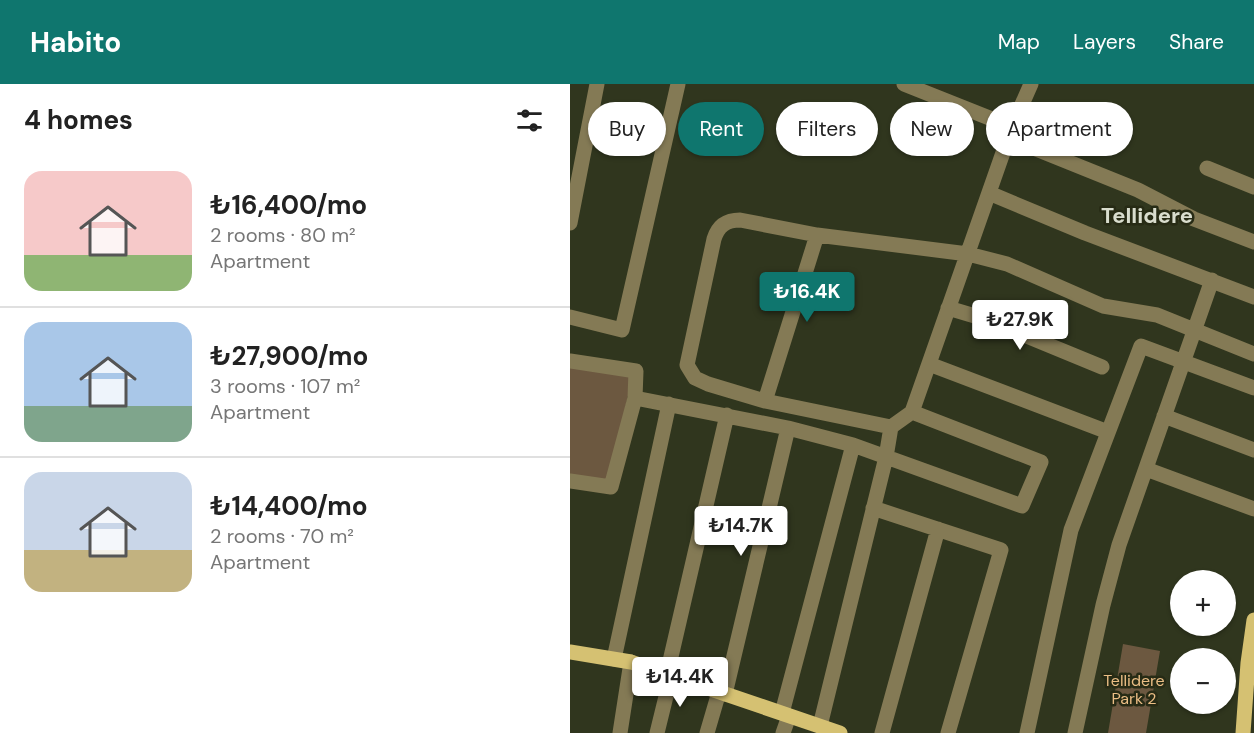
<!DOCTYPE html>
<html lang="en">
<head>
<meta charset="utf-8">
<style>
  :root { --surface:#fff; --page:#f6f6f6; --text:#222; --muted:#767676; --line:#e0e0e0; --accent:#0f766e }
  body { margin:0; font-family:"DM Sans",sans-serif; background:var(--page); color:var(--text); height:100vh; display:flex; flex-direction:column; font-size:22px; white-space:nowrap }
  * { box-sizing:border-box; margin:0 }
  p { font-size:20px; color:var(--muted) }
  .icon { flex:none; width:33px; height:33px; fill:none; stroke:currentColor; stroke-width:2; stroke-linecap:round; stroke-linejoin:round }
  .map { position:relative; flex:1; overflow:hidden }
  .drawer { display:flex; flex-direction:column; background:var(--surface); width:570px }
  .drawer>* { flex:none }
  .top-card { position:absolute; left:18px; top:18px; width:570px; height:54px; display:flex; gap:12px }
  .buttons { position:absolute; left:600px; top:486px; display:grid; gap:12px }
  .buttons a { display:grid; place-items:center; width:66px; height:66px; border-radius:50%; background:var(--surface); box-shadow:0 2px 4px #0004; font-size:30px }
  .price { position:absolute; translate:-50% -51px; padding:0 14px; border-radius:6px; background:#fff; color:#222; font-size:20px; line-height:39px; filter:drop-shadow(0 2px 3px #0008) }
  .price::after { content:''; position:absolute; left:50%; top:36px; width:18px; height:14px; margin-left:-9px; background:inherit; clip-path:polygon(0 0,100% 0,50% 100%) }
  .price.current { background:var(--accent); color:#fff }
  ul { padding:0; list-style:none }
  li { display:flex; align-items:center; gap:18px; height:150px; padding:0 24px }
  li+li { border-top:2px solid var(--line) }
  li span { display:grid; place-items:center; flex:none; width:168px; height:120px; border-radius:18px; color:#555 }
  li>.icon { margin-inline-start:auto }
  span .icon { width:72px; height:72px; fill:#fffc; stroke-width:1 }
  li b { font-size:26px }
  h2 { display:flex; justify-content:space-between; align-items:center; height:72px; padding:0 24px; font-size:26px }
  .chip { padding:0 21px; border-radius:27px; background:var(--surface); box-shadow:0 2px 4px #0004; font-size:21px; line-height:54px }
  .chip.current { background:var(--accent); color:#fff }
  header { display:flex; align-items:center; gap:36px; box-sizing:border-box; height:84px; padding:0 30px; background:var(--accent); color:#fff }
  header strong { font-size:28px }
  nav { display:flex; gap:33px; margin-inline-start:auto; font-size:21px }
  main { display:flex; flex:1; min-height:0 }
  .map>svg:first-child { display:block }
  .green { fill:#6c5840 }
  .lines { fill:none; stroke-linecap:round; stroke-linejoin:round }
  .minor { stroke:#847a55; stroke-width:15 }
  .major { stroke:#d5c172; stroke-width:15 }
  .labels { text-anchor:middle; stroke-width:5; stroke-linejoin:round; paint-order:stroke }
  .park-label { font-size:16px; fill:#ebbe85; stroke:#272b15 }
  .district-label { font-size:22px; font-weight:bold; fill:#d9ddce; stroke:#272b15 }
</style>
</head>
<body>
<header>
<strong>Habito</strong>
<nav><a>Map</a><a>Layers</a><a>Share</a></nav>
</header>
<main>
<section class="drawer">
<h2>4 homes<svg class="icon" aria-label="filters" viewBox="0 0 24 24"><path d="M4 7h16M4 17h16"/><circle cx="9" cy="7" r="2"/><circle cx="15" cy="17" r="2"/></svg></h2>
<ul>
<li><span style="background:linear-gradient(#f6c9c9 70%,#8fb573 0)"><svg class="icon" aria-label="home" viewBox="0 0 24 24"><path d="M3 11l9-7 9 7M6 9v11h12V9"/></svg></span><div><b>₺16,400/mo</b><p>2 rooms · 80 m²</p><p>Apartment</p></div></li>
<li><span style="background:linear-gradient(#a9c7e8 70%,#7fa58c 0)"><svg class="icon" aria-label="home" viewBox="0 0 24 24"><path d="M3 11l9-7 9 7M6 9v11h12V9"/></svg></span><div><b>₺27,900/mo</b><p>3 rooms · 107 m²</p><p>Apartment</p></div></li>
<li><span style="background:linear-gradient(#c9d6e8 65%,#c2b280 0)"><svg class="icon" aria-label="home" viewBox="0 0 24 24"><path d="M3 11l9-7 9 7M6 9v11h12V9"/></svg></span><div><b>₺14,400/mo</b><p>2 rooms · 70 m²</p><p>Apartment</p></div></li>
</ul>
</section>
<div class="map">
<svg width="684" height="649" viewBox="0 0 684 649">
  <rect width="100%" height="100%" fill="#30361e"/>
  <path class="green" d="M0,280L63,290L38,399L0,393Z
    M553,560L590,567L576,649H538Z"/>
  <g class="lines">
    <path class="minor" d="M334,0L442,43
      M439,54L568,106L624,135L684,158
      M637,84L684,103
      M419,109L515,149L684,213
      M0,139L27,0
      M378,224L415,235L532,283
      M0,233L52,246L108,0
      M0,277L66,287L65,314L218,344L283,361L452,422L471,378L342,328
      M359,280L538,348
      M195,317L247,151
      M594,332L684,366
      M321,343L195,317L138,300L125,294L117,281L144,155C148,142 156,136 170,136L247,151L398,170L437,180L533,222L587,231L684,270
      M576,385L684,425
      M0,397L41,403L65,314
      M303,424L431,466L378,649
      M44,575L99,320
      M97,590L157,331
      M155,610L218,344
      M212,629L283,361
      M250,642L316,373L321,343L342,328L442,43L461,0
      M50,649L61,578
      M87,649L101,592
      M137,649L149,608
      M213,649L219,632
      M312,649L368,445
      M457,649L501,446L571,262L684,304
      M505,649L533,521L549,461L642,196"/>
    <path class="major" d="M0,568L61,578L270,649
      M673,649L678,579L684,536"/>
  </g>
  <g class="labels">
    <g class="park-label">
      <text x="564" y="602">Tellidere<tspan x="564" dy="18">Park 2</tspan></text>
    </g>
    <g class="district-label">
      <text x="577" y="139">Tellidere</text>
    </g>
  </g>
</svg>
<div class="buttons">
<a>+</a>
<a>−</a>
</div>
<b class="price current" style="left:237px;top:239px">₺16.4K</b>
<b class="price" style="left:450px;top:267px">₺27.9K</b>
<b class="price" style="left:171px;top:473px">₺14.7K</b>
<b class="price" style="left:110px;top:624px">₺14.4K</b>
<div class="top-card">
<a class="chip">Buy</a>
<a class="chip current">Rent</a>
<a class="chip">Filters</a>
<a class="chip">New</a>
<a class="chip">Apartment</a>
</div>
</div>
</main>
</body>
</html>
